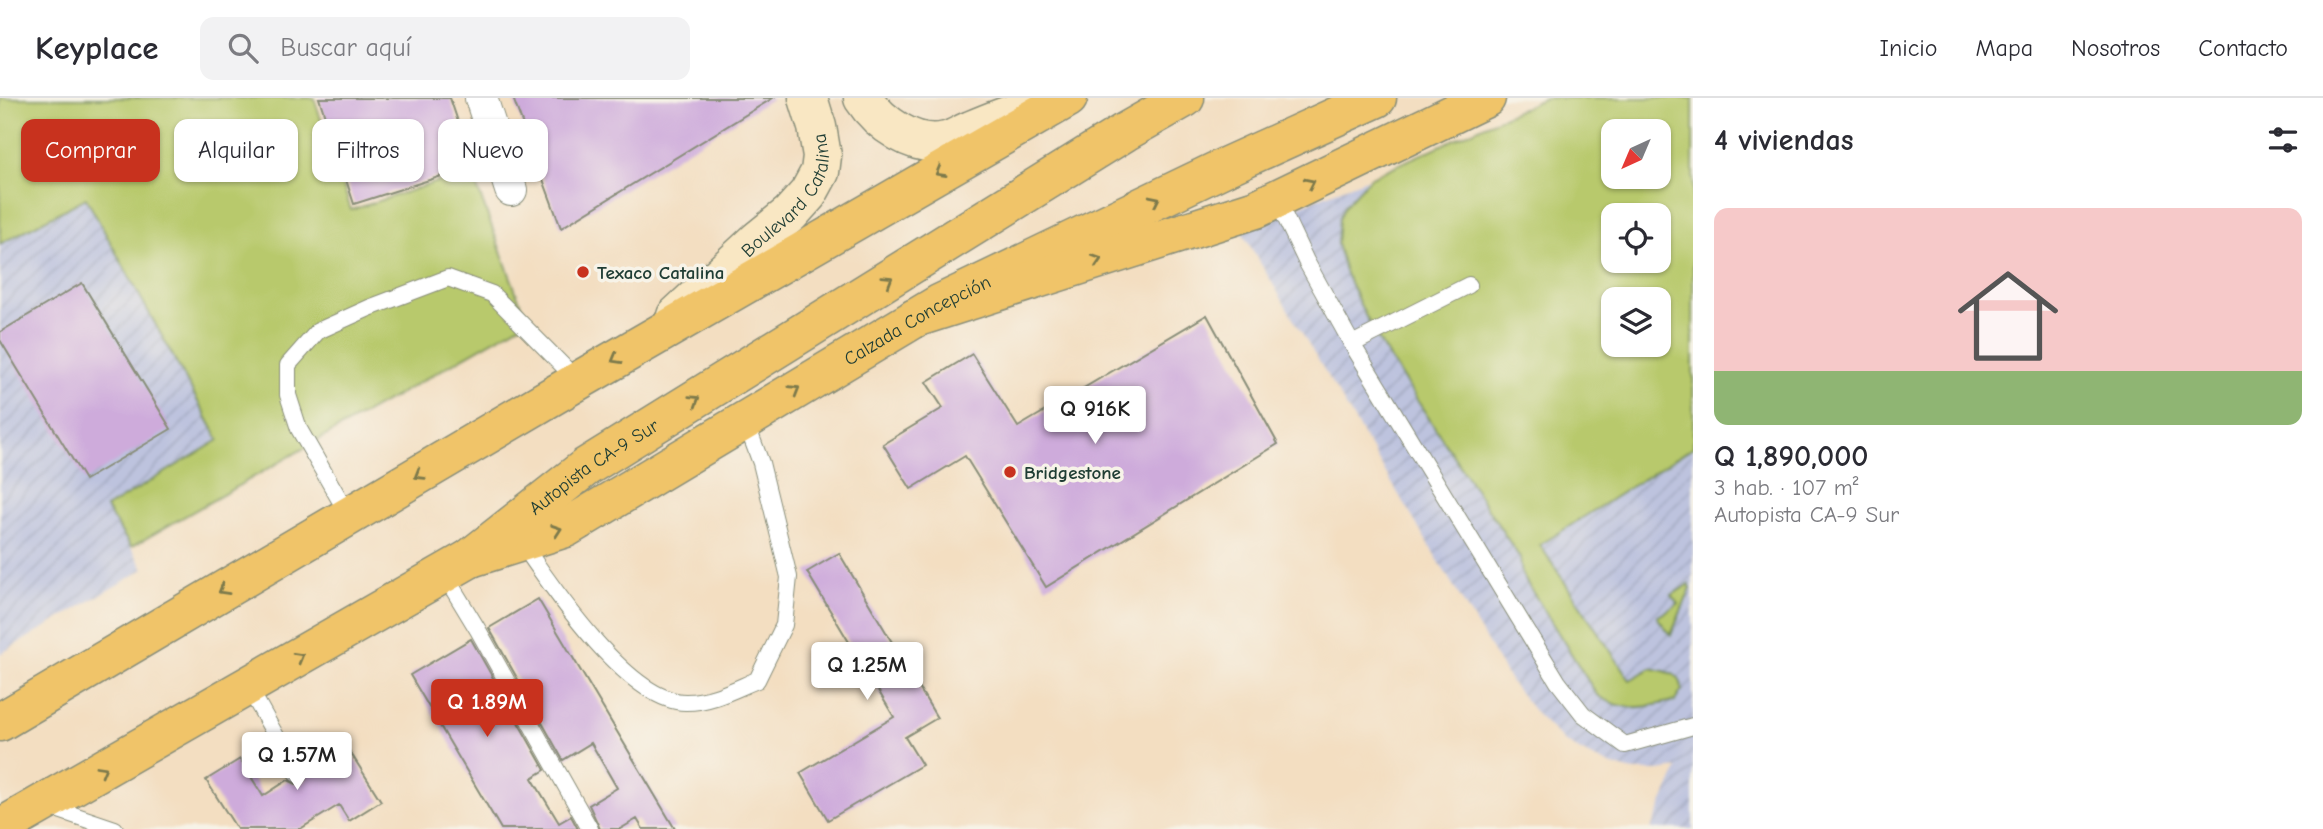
<!DOCTYPE html>
<html lang="es">
<head>
<meta charset="utf-8">
<style>
  :root { --surface:#fff; --page:#f2f2f3; --text:#2b2b33; --muted:#7c7c81; --line:#e1e1e2; --accent:#c8321e }
  body { margin:0; font-family:"Comic Neue",sans-serif; background:var(--page); color:var(--text); height:100vh; display:flex; flex-direction:column; font-size:26px; white-space:nowrap }
  * { box-sizing:border-box; margin:0 }
  p { font-size:23px; color:var(--muted) }
  .icon { flex:none; width:38px; height:38px; fill:none; stroke:currentColor; stroke-width:2; stroke-linecap:round; stroke-linejoin:round }
  .map { position:relative; flex:1; overflow:hidden }
  .side { display:flex; flex-direction:column; background:var(--surface); width:630px }
  .side>* { flex:none }
  .hud { position:absolute; left:21px; top:21px; width:665px; height:63px; display:flex; gap:14px }
  .needle { width:46px; rotate:224deg }
  .tools { position:absolute; left:1601px; top:21px; display:grid; gap:14px }
  .tools a { display:grid; place-items:center; width:70px; height:70px; border-radius:14px; background:var(--surface); box-shadow:0 2px 5px #0004; font-size:35px }
  .price { position:absolute; translate:-50% -60px; padding:0 16px; border-radius:7px; background:#fff; color:#222; font-size:23px; line-height:46px; filter:drop-shadow(0 2px 4px #0008) }
  .price::after { content:''; position:absolute; left:50%; top:42px; width:21px; height:16px; margin-left:-10px; background:inherit; clip-path:polygon(0 0,100% 0,50% 100%) }
  .price.on { background:var(--accent); color:#fff }
  ul { padding:0; list-style:none }
  li { display:grid; align-content:center; gap:14px; height:371px; padding:0 21px }
  li+li { border-top:2px solid var(--line) }
  li span { display:grid; place-items:center; height:217px; border-radius:14px; color:#555 }
  li>.icon { margin-inline-start:auto }
  span .icon { width:126px; height:126px; fill:#fffc; stroke-width:1 }
  li b { font-size:30px }
  h2 { display:flex; justify-content:space-between; align-items:center; height:84px; padding:0 21px; font-size:30px }
  .chip { padding:0 24px; border-radius:14px; background:var(--surface); box-shadow:0 2px 5px #0004; font-size:24px; line-height:63px }
  .chip.on { background:var(--accent); color:#fff }
  header { display:flex; align-items:center; gap:42px; box-sizing:border-box; height:98px; padding:0 35px; background:var(--surface); border-bottom:2px solid var(--line) }
  header strong { font-size:33px }
  nav { display:flex; gap:38px; margin-inline-start:auto; font-size:24px }
  .search { width:490px; height:63px; background:var(--page); display:flex; align-items:center; gap:18px; box-sizing:border-box; padding:0 24px; border-radius:14px; color:var(--muted); font-size:26px }
  main { display:flex; flex:1; min-height:0 }
  .map>svg:first-child { display:block }
  .industrial { fill:url(#industrial-furrows); fill-rule:evenodd }
  .green { fill:#b8c96c; stroke:#6c8350; stroke-width:2; fill-rule:evenodd }
  .building { fill:#ceabdb }
  .lines { fill:none; stroke-linecap:round; stroke-linejoin:round }
  .service-casing { stroke:#898e7a; stroke-width:18 }
  .minor-casing { stroke:#898e7a; stroke-width:34 }
  .secondary-casing { stroke:#898e7a; stroke-width:41 }
  .primary-casing { stroke:#898e7a; stroke-width:41 }
  .trunk-casing { stroke:#898e7a; stroke-width:41 }
  .service { stroke:#fff; stroke-width:16 }
  .minor { stroke:#fff; stroke-width:32 }
  .secondary { stroke:#f9e7c3; stroke-width:38 }
  .primary { stroke:#f0c469; stroke-width:38 }
  .trunk { stroke:#f0c469; stroke-width:38 }
  .oneway { stroke:#7d7a4c }
  .poi-dot { fill:#c8321e; stroke:#f7f3e8; stroke-width:2.5 }
  .labels { text-anchor:middle; stroke-width:7; stroke-linejoin:round; paint-order:stroke }
  .street-label { font-size:19px; fill:#1f3d34; stroke:#f7f3e8 }
  .poi-label { font-size:19px; font-weight:bold; fill:#1f3d34; stroke:#f7f3e8; text-anchor:start }
</style>
</head>
<body>
<header>
<strong>Keyplace</strong>
<div class="search"><svg class="icon" aria-label="search" viewBox="0 0 24 24"><circle cx="10" cy="10" r="6"/><path d="M15 15l6 6"/></svg>Buscar aquí</div>
<nav><a>Inicio</a><a>Mapa</a><a>Nosotros</a><a>Contacto</a></nav>
</header>
<main>
<div class="map">
<svg width="1693" height="731" viewBox="0 0 1693 731">
  <defs>
    <pattern id="industrial-furrows" width="10" height="10" patternUnits="userSpaceOnUse" patternTransform="scale(1.75)"><rect width="10" height="10" fill="#bdc3de"/><path d="M-1 1l2-2M0 10L10 0M9 11l2-2" fill="none" stroke="#a2a8bf"/></pattern>
  </defs>
  <rect width="100%" height="100%" fill="#f7f3e8"/>
  <filter id="ink" filterUnits="userSpaceOnUse"><feTurbulence type="fractalNoise" baseFrequency=".0143" numOctaves="2"/><feDisplacementMap in="SourceGraphic" scale="14" xChannelSelector="R" yChannelSelector="G"/><feConvolveMatrix kernelMatrix="1 2 1 2 8 2 1 2 1" color-interpolation-filters="sRGB"/></filter>
  <filter id="wash" filterUnits="userSpaceOnUse"><feTurbulence type="fractalNoise" baseFrequency=".00686" numOctaves="4" result="noise"/><feDisplacementMap in="SourceGraphic" scale="28" xChannelSelector="R" yChannelSelector="G"/><feGaussianBlur stdDeviation="1.57" result="paint"/><feColorMatrix in="noise" values="0 0 0 0 0 0 0 0 0 0 0 0 0 0 0 0 0 1.4 0 .05"/><feComposite in="paint" operator="in"/></filter>
  <g filter="url(#wash)">
    <rect width="100%" height="100%" fill="#f3dec1"/>
    <path class="industrial" d="M1545,0H1693V731H1651L1678,670L1658,673H1634L1612,668L1588,657L1565,644L1540,620L1512,586L1240,131L1371,79ZM1614,33H1659V79H1614ZM1614,117H1659V163H1614ZM1614,201H1659V247H1614Z
      M86,99L220,343L106,409L144,471L0,556V146Z"/>
    <path class="green" d="M0,0H314L351,112L471,73L527,223L131,449L106,410L219,342L86,100L0,146Z
      M1545,0H1693V349L1540,447L1630,582L1651,570C1666,574 1682,574 1682,592L1675,603C1642,609 1627,616 1597,597L1522,477L1520,460L1383,250L1364,215L1346,176L1337,146L1339,121L1345,107L1371,79ZM1614,33H1659V79H1614ZM1614,117H1659V163H1614ZM1614,201H1659V247H1614Z
      M1689,486L1691,490L1671,537L1657,519L1678,506L1672,497Z"/>
    <g id="blocks">
      <path class="building" d="M319,0H450L473,68L354,106Z
        M513,0H773L561,130Z
        M82,185L171,331L85,382L0,242V234Z
        M1207,217L1278,346L1046,489L965,358L911,391L883,346L943,310L926,284L972,256L1018,329Z
        M839,455L937,620L905,639L922,667L828,722L800,675L894,619L807,474Z
        M538,501L675,731H643L637,721L620,731H600L589,707L617,690L591,645L563,662L489,530Z
        M471,541L545,672L532,680L559,725L571,718L578,731H501L410,577Z
        M340,638L381,703L349,723L339,707L300,731H237L206,682L240,661L263,698L288,682L296,686L301,685L306,681V670L313,666L308,658Z"/>
    </g>
  </g>
  <g filter="url(#ink)">
    <use href="#blocks" fill-opacity="0" stroke="#898e7a" stroke-width="2"/>
    <g class="lines">
      <defs>
        <path id="service" d="M1277,102L1306,163L1352,246L1558,584L1583,616L1625,647L1693,628
          M1352,246L1469,187
          M349,418L299,331L288,297V267L318,233L369,210L448,180L492,196L578,283
          M521,444C551,488 629,605 686,604C712,604 735,591 757,582L784,527L789,479L761,365L745,322
          M444,476L478,532L590,731
          M248,588L297,676
          M47,708L115,731"/>
        <path id="minor" d="M481,0L511,92"/>
        <g id="secondary">
          <path d="M863,0C879,25 915,51 946,43C955,41 963,35 971,32C992,23 1011,15 1033,10"/>
          <path id="s1" d="M676,218L758,142L790,116L808,96L820,74L822,58L817,29L808,0"/>
        </g>
        <g id="primary">
          <path id="s2" d="M471,460L566,430L939,206L1227,68L1377,0"/>
        </g>
        <g id="trunk">
          <path d="M915,220L1256,111L1486,0"/>
          <path d="M0,624L578,283L1068,0"/>
          <path id="s3" d="M0,730L469,461L586,369L1125,34L1185,0"/>
        </g>
      </defs>
      <use href="#service" class="service-casing"/>
      <use href="#minor" class="minor-casing"/>
      <use href="#secondary" class="secondary-casing"/>
      <use href="#primary" class="primary-casing"/>
      <use href="#trunk" class="trunk-casing"/>
      <use href="#service" class="service"/>
      <use href="#minor" class="minor"/>
      <use href="#secondary" class="secondary"/>
      <use href="#primary" class="primary"/>
      <use href="#trunk" class="trunk"/>
    </g>
    <defs><path id="oneway-chevron" d="M-2-3.5L2.5 0L-2 3.5" fill="none" stroke-width="1.6" stroke-linecap="round" stroke-linejoin="round" transform="scale(1.75)"/></defs>
    <g class="oneway">
      <use href="#oneway-chevron" transform="translate(940 74) rotate(150)"/>
      <use href="#oneway-chevron" transform="translate(1310 85) rotate(-26)"/>
      <use href="#oneway-chevron" transform="translate(1155 102) rotate(-26)"/>
      <use href="#oneway-chevron" transform="translate(1097 162) rotate(-18)"/>
      <use href="#oneway-chevron" transform="translate(888 182) rotate(-32)"/>
      <use href="#oneway-chevron" transform="translate(616 261) rotate(150)"/>
      <use href="#oneway-chevron" transform="translate(795 292) rotate(-31)"/>
      <use href="#oneway-chevron" transform="translate(695 302) rotate(-32)"/>
      <use href="#oneway-chevron" transform="translate(419 377) rotate(149)"/>
      <use href="#oneway-chevron" transform="translate(557 432) rotate(-19)"/>
      <use href="#oneway-chevron" transform="translate(223 492) rotate(150)"/>
      <use href="#oneway-chevron" transform="translate(299 559) rotate(-30)"/>
      <use href="#oneway-chevron" transform="translate(102 672) rotate(-30)"/>
    </g>
  </g>
  <g class="poi-dot">
    <circle cx="583" cy="174" r="7"/>
    <circle cx="1010" cy="374" r="7"/>
  </g>
  <g class="labels">
    <g class="street-label">
      <text dy="7" stroke="none"><textPath href="#s1" startOffset="168">Boulevard Catalina</textPath></text>
      <text dy="7" stroke="none"><textPath href="#s2" startOffset="508">Calzada Concepción</textPath></text>
      <text dy="7" stroke="none"><textPath href="#s3" startOffset="696">Autopista CA-9 Sur</textPath></text>
    </g>
    <g class="poi-label">
      <text x="597" y="181">Texaco Catalina</text>
      <text x="1024" y="381">Bridgestone</text>
    </g>
  </g>
</svg>
<div class="tools">
<a><svg class="needle" viewBox="-14 -14 28 28"><path d="M0-13l5 13h-10z" fill="#e53935"/><path d="M0 13l5-13h-10z" fill="#7c7c81"/></svg></a>
<a><svg class="icon" aria-label="locate" viewBox="0 0 24 24"><circle cx="12" cy="12" r="6"/><path d="M12 2v4M12 18v4M2 12h4M18 12h4"/></svg></a>
<a><svg class="icon" aria-label="layers" viewBox="0 0 24 24"><path d="M12 4l9 5-9 5-9-5zM3 14l9 5 9-5"/></svg></a>
</div>
<b class="price" style="left:1095px;top:348px">Q 916K</b>
<b class="price" style="left:867px;top:604px">Q 1.25M</b>
<b class="price on" style="left:487px;top:641px">Q 1.89M</b>
<b class="price" style="left:297px;top:694px">Q 1.57M</b>
<div class="hud">
<a class="chip on">Comprar</a>
<a class="chip">Alquilar</a>
<a class="chip">Filtros</a>
<a class="chip">Nuevo</a>
</div>
</div>
<section class="side">
<h2>4 viviendas<svg class="icon" aria-label="filters" viewBox="0 0 24 24"><path d="M4 7h16M4 17h16"/><circle cx="9" cy="7" r="2"/><circle cx="15" cy="17" r="2"/></svg></h2>
<ul>
<li><span style="background:linear-gradient(#f6c9c9 75%,#8fb573 0)"><svg class="icon" aria-label="home" viewBox="0 0 24 24"><path d="M3 11l9-7 9 7M6 9v11h12V9"/></svg></span><div><b>Q 1,890,000</b><p>3 hab. · 107 m²</p><p>Autopista CA-9 Sur</p></div></li>
</ul>
</section>
</main>
</body>
</html>
